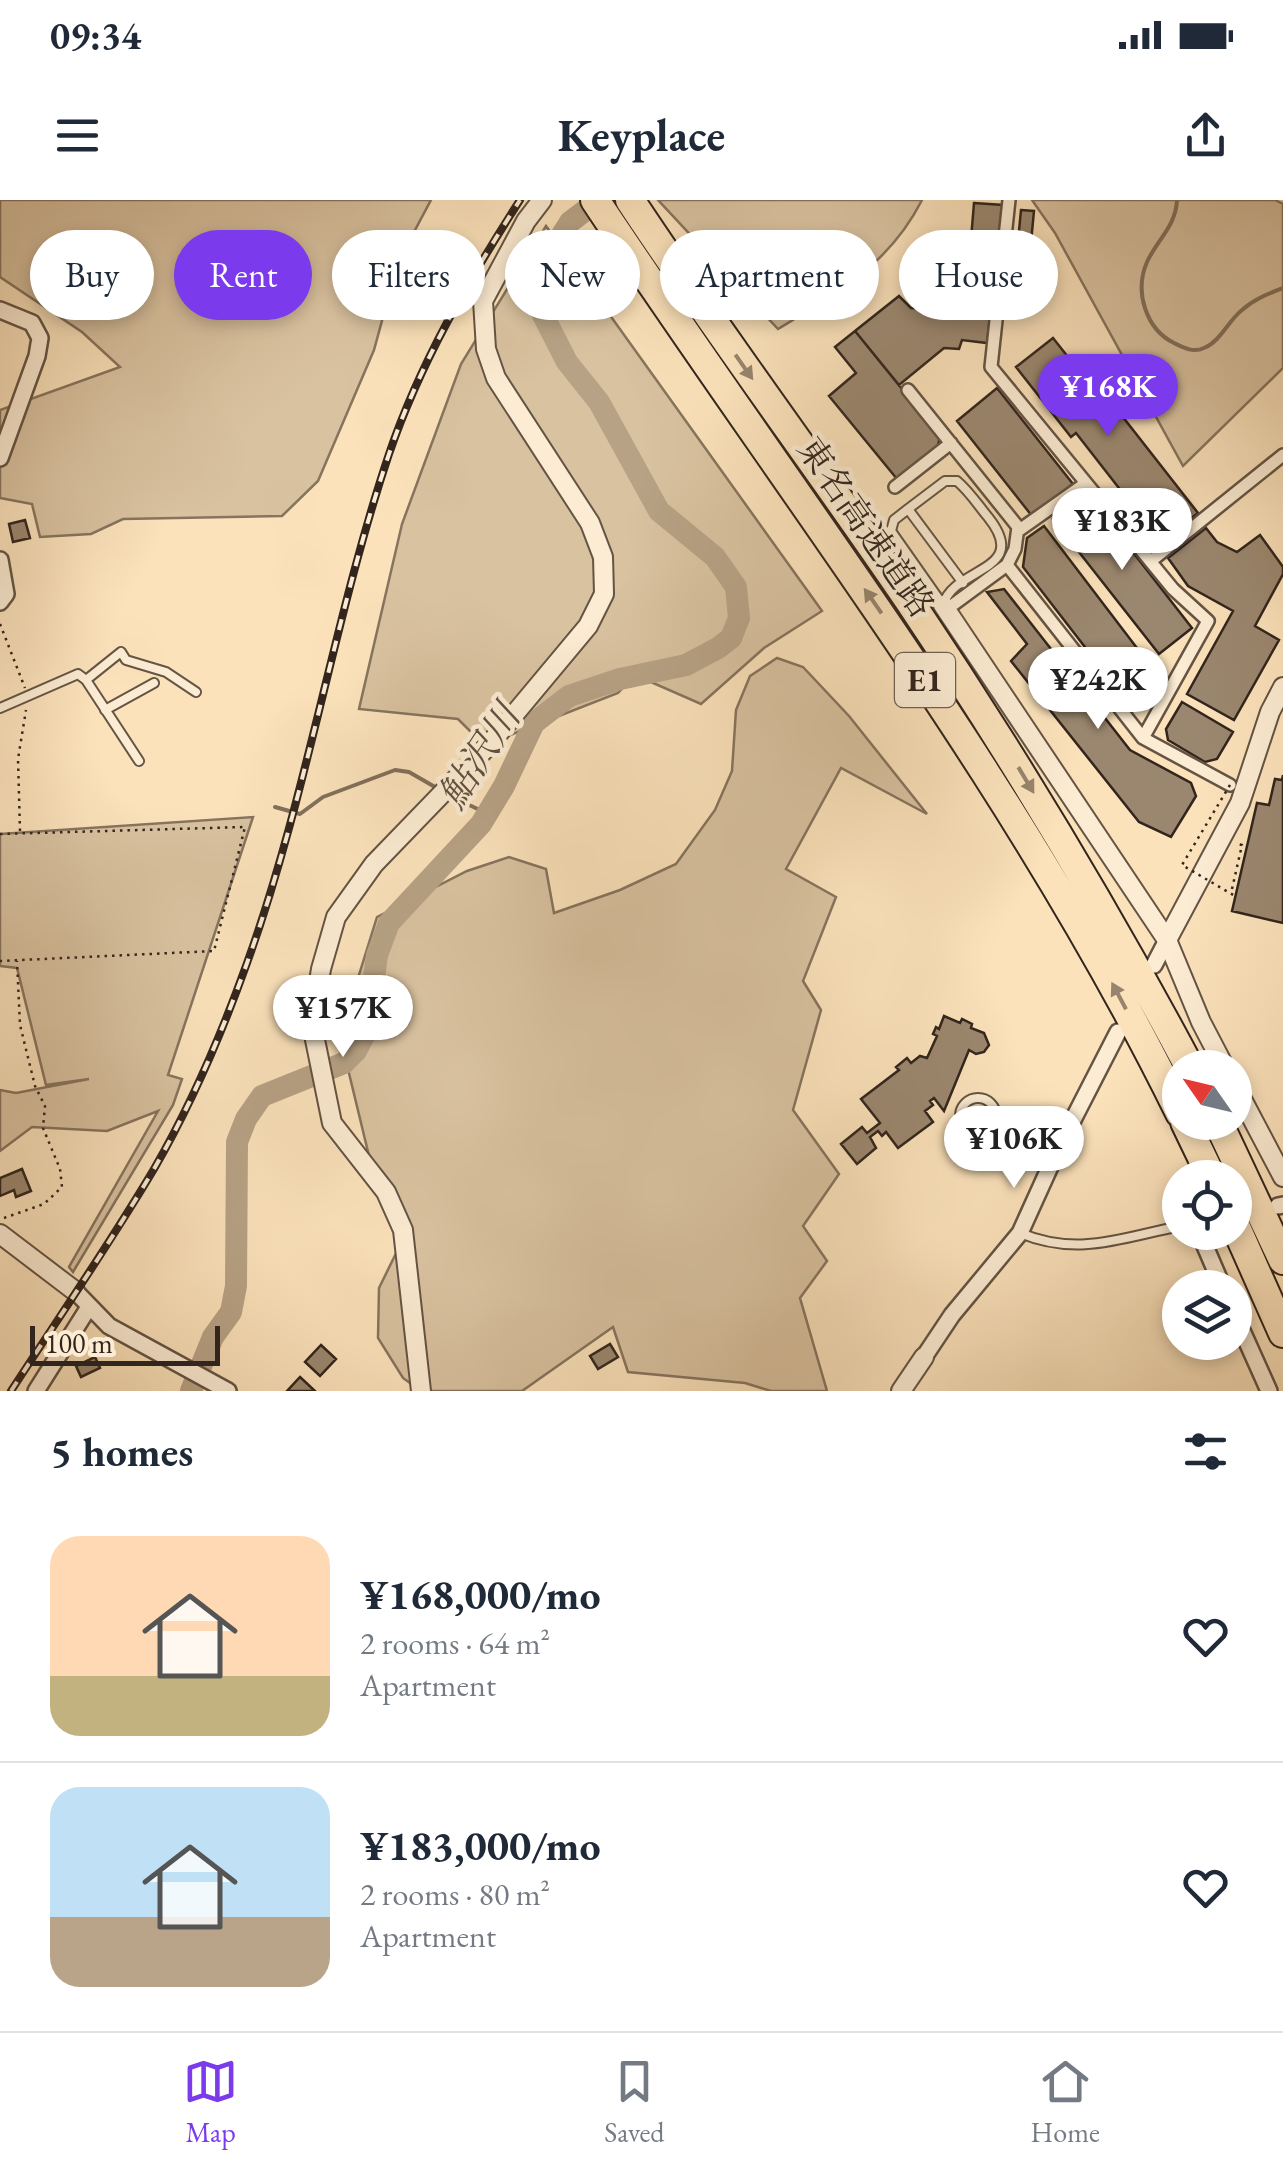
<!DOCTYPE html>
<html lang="en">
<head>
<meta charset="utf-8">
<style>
  :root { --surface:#fff; --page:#f6f6f7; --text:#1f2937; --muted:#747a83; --line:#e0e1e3; --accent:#7c3aed }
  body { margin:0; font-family:"EB Garamond","Noto Serif JP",serif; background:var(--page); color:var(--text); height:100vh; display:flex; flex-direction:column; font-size:38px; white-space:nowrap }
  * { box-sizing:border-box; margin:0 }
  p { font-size:32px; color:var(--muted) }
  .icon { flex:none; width:55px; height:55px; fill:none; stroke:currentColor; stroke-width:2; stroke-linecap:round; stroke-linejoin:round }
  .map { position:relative; height:1191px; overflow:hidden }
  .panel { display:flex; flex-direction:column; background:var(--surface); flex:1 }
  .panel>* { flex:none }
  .hud { position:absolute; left:30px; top:30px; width:1225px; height:90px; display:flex; gap:20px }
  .needle { width:65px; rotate:304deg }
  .controls { position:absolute; left:1162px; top:850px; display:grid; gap:20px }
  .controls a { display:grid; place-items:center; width:90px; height:90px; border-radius:50%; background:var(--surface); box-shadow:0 5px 15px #0003; font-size:50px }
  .scale { position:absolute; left:30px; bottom:25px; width:190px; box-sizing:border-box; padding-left:10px; border:5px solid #32251d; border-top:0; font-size:28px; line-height:35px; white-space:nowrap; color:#32251d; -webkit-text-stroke:8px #fcecd3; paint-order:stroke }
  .price { position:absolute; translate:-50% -85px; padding:0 22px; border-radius:35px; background:#fff; color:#222; font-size:32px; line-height:65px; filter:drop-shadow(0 2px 5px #0008) }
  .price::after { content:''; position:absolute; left:50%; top:60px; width:30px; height:22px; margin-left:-15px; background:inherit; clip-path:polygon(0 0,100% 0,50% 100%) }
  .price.active { background:var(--accent); color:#fff }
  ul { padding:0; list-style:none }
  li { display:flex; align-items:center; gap:30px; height:250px; padding:0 50px }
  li+li { border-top:2px solid var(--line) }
  li span { display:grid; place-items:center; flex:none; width:280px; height:200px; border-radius:30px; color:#555 }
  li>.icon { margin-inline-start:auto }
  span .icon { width:120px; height:120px; fill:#fffc; stroke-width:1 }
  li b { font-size:42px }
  h2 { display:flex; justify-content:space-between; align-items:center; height:120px; padding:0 50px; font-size:42px }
  .tag { padding:0 35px; border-radius:45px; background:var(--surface); box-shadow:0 5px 15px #0003; font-size:35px; line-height:90px }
  .tag.active { background:var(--accent); color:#fff }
  .status { display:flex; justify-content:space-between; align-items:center; height:70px; padding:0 50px; background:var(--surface); direction:ltr }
  .status svg { height:28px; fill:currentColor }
  header { display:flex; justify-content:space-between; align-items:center; height:130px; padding:0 50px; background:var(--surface); font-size:45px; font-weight:700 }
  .tab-bar { display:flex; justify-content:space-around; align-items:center; height:140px; border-top:2px solid var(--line); background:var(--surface); font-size:28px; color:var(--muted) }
  .tab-bar a { display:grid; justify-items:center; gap:5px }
  .tab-bar .active { color:var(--accent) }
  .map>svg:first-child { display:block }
  .green { fill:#d9c2a0; stroke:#86745e; stroke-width:2.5 }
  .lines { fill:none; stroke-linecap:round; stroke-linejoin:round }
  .stream { stroke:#82705b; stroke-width:4 }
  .river { stroke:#b7a285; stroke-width:22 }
  .building { fill:#9b876f; stroke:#32251d; stroke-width:2.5 }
  .service-casing { stroke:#645444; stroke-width:12 }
  .pedestrian-casing { stroke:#645444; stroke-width:16 }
  .minor-casing { stroke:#645444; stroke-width:20 }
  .tertiary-casing { stroke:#645444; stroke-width:22 }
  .motorway-casing { stroke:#32251d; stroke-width:32 }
  .path { stroke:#32251d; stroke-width:2.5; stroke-dasharray:2.5 5; stroke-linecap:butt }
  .service { stroke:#fcecd3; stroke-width:8 }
  .pedestrian { stroke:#fcecd3; stroke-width:11 }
  .minor { stroke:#fcecd3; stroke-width:15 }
  .tertiary { stroke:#fcecd3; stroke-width:18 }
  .motorway { stroke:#fbe2bb; stroke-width:28 }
  .rail-casing { stroke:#32251d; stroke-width:8 }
  .rail { stroke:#fcecd3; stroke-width:4; stroke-dasharray:11; stroke-linecap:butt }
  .path-bridge { stroke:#32251d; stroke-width:2.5; stroke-dasharray:2.5 5; stroke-linecap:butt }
  .oneway { fill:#96846c }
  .labels { text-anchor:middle; stroke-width:9; stroke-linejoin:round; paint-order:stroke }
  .shield { fill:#fcecd3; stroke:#6f6154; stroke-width:2.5 }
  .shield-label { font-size:32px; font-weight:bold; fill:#32251d }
  .street-label { font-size:35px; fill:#32251d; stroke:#fcecd3 }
  .water-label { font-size:38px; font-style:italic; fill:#615141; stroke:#fcecd3 }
</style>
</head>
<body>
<div class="status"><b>09:34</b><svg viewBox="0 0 49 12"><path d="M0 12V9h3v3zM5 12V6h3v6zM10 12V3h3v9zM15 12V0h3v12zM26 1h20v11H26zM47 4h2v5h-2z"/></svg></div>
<header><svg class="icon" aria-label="menu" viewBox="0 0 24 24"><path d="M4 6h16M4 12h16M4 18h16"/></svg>Keyplace<svg class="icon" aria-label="share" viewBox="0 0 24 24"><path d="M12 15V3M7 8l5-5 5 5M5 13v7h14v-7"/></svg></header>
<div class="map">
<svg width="1283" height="1191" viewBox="0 0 1283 1191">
  <rect width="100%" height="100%" fill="#fbe2bb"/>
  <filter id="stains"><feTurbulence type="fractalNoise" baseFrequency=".002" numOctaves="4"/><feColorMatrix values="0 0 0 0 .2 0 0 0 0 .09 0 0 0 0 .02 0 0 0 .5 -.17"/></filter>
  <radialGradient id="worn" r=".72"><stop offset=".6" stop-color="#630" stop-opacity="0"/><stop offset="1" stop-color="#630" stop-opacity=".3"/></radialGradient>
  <path class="green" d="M0,0H431L398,62L374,150L318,281L282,316L123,319L91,334L40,337L32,304L0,298V210L120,167L82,132L0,77Z
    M658,0H922C889,65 838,92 778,129Z
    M1032,0H1275L1283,4V168L1183,266L1055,33Z
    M546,26L822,411L764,448L701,504L635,475L618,493L495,541L476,537L458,519L359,509L402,324L461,164Z
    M777,458L803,467L849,516L927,614L841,568L786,669L836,697L803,781L821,810L793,910L839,974L803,1026L827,1061L800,1098L827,1191H771L745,1183L628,1172L613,1127L522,1191H421L403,1178L378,1138L379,1088L404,1037L370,960L340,836L377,717L467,671L509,657L546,669L554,713L620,690L676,664L715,610L732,571L736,510L750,476Z
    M253,617L168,875L182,879L173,905L73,1072L69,1067L158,911L107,931L32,927L0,951V890L16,893L89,879L46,885L17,768L0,766V634Z"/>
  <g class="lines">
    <path class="stream" d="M1177,0C1176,26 1157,40 1147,62C1134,92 1146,129 1174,143C1184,148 1193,153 1204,148C1221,141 1228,121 1242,110C1254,99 1268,94 1283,88
      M463,602L488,614
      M275,607L300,614L323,597L395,570L409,572L435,587"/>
    <path class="river" d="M191,1191L213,1137L231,1112L236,1086L237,942L246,919L262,896L344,863L356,851L367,830L377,755L389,723L481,624L504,586L534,523L569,496L620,479L686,465L718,448L731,438L739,418L736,387L715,357L659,311L599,202L567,162L543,115L539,93L548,57L570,22L599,0"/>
  </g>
  <path class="building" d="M974,3L1003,5L987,143L962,140L959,149L944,148L899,185L855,131L899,96L911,108L965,112Z
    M1021,10L1034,11L1024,115L1011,114Z
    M855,131L940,236L938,246L897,279L829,196L856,173L835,147Z
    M1053,138L1110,210L1115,207L1198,313L1161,342L1076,233L1071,237L1016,167Z
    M997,188L1073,284L1032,316L957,221Z
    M1086,292L1192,428L1159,454L1053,319Z
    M25,320L30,338L13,342L9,324Z
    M1044,326L1156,473L1138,504H1129L1023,367L1027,338Z
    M1206,328L1217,342L1237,352L1260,335L1283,367V374L1255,426L1279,440L1234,520L1187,494L1233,411L1188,386L1168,358Z
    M1004,389L1130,550L1191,583L1196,596L1171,637L1139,622L1011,461L1027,444L987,392Z
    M1182,502L1233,532L1217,559L1205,562L1168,540L1166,529Z
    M1283,575V723L1232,711L1257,603L1269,605L1275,579L1282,580Z
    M944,816L960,823L962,819L972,824L971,828L984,833L989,845L984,852L976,854L969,850L944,911L934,898L930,901L933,905L925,911L933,922L898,948L886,932L882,936L878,931L870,937L876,948L857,964L841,944L862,927L867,933L880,923L861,899L899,870L896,867L907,858L911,863L920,856L927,858L937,836L933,834L936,827L939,829Z
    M22,969L31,991L16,997L14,990L0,996V978Z
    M610,1144L618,1157L598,1169L590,1156Z
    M321,1145L336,1159L320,1176L305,1162Z
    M95,1157L100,1168L81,1177L76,1166Z
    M300,1177L315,1191H287Z"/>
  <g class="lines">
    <defs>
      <path id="service" d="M908,309L894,320L891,331L943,405C954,366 1032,372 988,317C978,305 969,291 957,281H945L908,309L963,383
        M86,480L121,452L126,460L166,472L196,492
        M0,508L78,474L86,480L139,561
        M105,510L154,483
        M960 916a18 18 0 1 1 36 0a18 18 0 1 1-36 0Z
        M994,923L1058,949
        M1020,1033C1078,1057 1121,1038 1180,1026"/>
      <path id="pedestrian" d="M1009,0L991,167L1173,389L1208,421L1143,538
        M908,190L1018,327L1015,349L1007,365L1143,538L1230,585
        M895,287L951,243
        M1018,331L1086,283
        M1151,361L1283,255
        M954,404L1007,365"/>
      <path id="minor" d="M0,110L32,123L40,138L37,156L0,258
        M0,360L6,394L0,402
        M1154,765L1167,740
        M1278,1006L1283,1005
        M1199,1032L1223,1088
        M75,1091L109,1126L228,1191
        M1235,1115L1269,1191
        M924,1157L952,1115L1020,1033L1058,949L1118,832
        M36,1191L89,1107"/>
      <path id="tertiary" d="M943,405L1167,740L1201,822L1225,868
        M1167,740L1240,603L1270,512L1283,487
        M1235,886L1283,977
        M0,1034L75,1091
        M421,1191L403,1030L386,992L332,923L312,825L321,769L336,717L374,664L487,547L588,426L604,394L603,357L590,323L496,178L486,149L483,101L526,21L542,0
        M901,1191L924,1157"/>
      <path id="motorway" d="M595,0C795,301 1020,587 1180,913
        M630,0C719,135 817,265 908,399C1010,551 1104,706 1190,868
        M1185,922L1212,978
        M1218,922L1283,1060
        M1235,1025L1283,1133"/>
    </defs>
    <use href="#service" class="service-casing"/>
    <use href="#pedestrian" class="pedestrian-casing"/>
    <use href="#minor" class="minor-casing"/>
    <use href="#tertiary" class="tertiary-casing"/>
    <use href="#motorway" class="motorway-casing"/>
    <path class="path" d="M0,424L25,488
      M20,631L18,559L26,510
      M0,634L245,627L214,751L0,761
      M1232,689L1242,645L1238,644
      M4,1018L44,1004L62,987L60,969L43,928L45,906L35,886L20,825L17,761"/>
    <use href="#service" class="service"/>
    <use href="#pedestrian" class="pedestrian"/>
    <use href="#minor" class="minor"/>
    <use href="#tertiary" class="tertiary"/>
    <use href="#motorway" class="motorway"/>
    <defs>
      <path id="rail" d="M11,1191C59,1117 109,1045 154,969C191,905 222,833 247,763C307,597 333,421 389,254C420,163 468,81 520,0"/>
    </defs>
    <use href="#rail" class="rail-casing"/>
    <use href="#rail" class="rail"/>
    <path class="path-bridge" d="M1230,585L1182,665L1235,696"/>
  </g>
  <defs><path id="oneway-solid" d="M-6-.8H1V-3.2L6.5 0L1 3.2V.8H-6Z" transform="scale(2.5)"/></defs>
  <g class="oneway">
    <use href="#oneway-solid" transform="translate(744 167) rotate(55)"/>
    <use href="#oneway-solid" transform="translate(873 401) rotate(-125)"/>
    <use href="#oneway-solid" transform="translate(1026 580) rotate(59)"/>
    <use href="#oneway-solid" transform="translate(1119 796) rotate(-118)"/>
  </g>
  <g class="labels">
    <rect class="shield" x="895" y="453" width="60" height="54" rx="8"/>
    <g class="shield-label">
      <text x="925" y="491">E1</text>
    </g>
    <g class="street-label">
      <text transform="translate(866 327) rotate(55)" y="12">東名高速道路</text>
    </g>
    <g class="water-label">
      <text transform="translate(479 556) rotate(-57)" y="13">鮎沢川</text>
    </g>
  </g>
  <rect width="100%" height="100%" filter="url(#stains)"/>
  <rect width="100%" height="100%" fill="url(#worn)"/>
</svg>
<div class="controls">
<a><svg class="needle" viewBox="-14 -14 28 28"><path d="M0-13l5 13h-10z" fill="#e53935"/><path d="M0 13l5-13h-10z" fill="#747a83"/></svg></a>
<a><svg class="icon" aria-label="locate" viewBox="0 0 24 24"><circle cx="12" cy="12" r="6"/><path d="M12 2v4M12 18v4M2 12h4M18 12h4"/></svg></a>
<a><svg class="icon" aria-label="layers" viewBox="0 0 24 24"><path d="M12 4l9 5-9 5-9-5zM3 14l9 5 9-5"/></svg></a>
</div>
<div class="scale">100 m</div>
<b class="price active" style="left:1108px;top:239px">¥168K</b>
<b class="price" style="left:1122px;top:373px">¥183K</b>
<b class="price" style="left:1098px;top:532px">¥242K</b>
<b class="price" style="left:343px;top:860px">¥157K</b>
<b class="price" style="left:1014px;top:991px">¥106K</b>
<div class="hud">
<a class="tag">Buy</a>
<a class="tag active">Rent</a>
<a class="tag">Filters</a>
<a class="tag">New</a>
<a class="tag">Apartment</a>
<a class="tag">House</a>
</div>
</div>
<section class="panel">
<h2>5 homes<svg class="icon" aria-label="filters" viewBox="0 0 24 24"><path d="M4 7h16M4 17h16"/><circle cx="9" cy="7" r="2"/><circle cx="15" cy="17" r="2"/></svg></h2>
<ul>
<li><span style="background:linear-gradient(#ffd9b3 70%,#c2b280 0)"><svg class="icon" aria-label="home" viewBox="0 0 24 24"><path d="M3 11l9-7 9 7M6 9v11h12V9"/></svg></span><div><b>¥168,000/mo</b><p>2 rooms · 64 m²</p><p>Apartment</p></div><svg class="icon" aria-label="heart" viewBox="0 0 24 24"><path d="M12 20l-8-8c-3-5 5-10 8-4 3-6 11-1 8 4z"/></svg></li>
<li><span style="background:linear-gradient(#bfe0f5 65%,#b9a48a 0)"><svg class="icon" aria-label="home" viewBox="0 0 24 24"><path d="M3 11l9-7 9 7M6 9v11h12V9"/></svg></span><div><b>¥183,000/mo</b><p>2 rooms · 80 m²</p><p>Apartment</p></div><svg class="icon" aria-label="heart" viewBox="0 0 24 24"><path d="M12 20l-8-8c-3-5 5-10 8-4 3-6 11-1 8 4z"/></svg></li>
</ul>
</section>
<nav class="tab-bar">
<a class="active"><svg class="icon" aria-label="map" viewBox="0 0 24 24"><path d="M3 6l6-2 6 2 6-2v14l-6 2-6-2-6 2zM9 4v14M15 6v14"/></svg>Map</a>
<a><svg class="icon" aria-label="saved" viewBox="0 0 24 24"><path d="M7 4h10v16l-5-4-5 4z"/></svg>Saved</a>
<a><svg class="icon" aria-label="home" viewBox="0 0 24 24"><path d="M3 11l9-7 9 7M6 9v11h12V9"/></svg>Home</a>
</nav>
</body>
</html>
